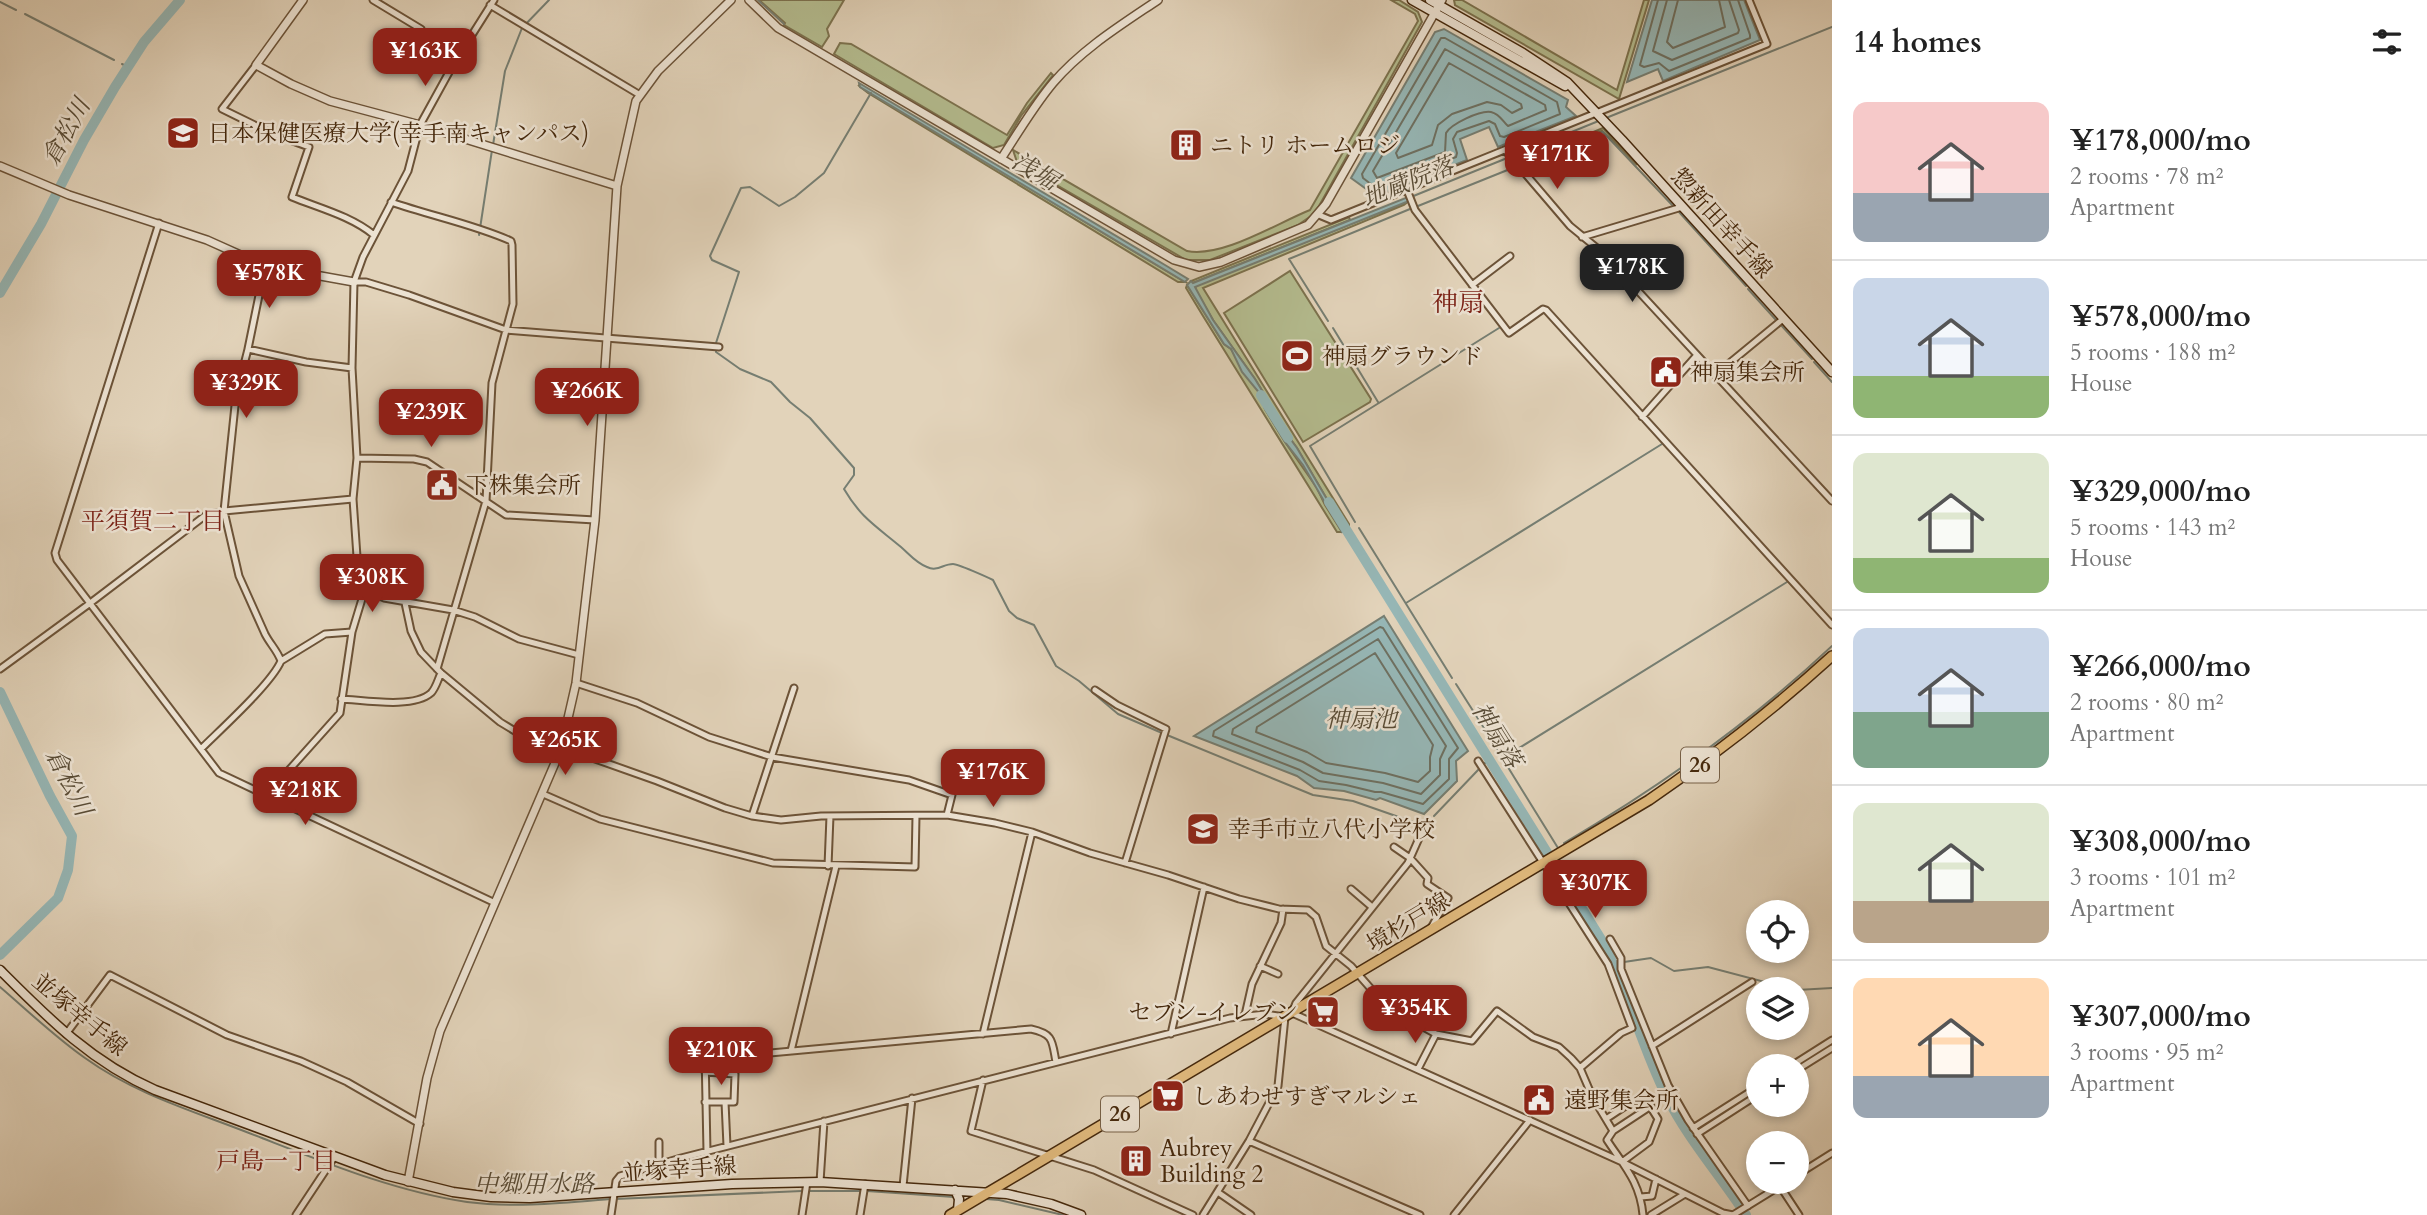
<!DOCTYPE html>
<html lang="en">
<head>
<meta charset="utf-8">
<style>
  :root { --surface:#fff; --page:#f2f2f2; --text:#222; --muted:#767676; --line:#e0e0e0; --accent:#8f2418 }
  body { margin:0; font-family:Cardo,"Noto Serif JP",serif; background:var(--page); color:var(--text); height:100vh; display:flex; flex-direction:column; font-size:26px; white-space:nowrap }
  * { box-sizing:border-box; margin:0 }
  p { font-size:23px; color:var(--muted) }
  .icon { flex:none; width:38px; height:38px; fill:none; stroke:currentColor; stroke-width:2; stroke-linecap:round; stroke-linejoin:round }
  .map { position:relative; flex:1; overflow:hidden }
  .details { display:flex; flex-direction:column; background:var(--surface); width:595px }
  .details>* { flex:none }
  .buttons { position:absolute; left:1746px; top:900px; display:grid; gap:14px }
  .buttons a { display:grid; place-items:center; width:63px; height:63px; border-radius:50%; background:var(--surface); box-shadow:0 4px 10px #0003; font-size:35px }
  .price { position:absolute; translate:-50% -60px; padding:0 16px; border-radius:14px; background:var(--accent); color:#fff; font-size:23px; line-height:46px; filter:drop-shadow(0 2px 4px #0008) }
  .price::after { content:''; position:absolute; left:50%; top:42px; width:21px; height:16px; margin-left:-10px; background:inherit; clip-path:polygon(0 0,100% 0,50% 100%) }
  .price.active { background:#222; color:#fff }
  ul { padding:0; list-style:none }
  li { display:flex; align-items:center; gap:21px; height:175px; padding:0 21px }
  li+li { border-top:2px solid var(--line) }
  li span { display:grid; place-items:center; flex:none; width:196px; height:140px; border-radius:14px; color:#555 }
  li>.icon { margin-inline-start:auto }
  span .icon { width:84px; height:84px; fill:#fffc; stroke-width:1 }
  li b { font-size:30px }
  h2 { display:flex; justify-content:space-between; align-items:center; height:84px; padding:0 21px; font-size:30px }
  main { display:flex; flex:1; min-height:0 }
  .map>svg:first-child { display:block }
  .green { fill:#b4bc8f; stroke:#7c724e; stroke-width:2 }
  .water { fill:#96b7b6; stroke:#767e72; stroke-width:2 }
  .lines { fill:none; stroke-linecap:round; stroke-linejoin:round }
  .shore { stroke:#6e7061; stroke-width:2 }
  .stream { stroke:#767e72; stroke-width:2 }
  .river { stroke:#96b7b6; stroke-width:10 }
  .minor-casing { stroke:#6c5338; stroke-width:9 }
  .tertiary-casing { stroke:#6c5338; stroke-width:10 }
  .secondary-casing { stroke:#45280c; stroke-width:11 }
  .primary-casing { stroke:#45280c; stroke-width:12 }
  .minor { stroke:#ece2d2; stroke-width:5 }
  .tertiary { stroke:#ece2d2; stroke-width:7 }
  .secondary { stroke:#ece2d2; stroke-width:8 }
  .primary { stroke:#e1ba7d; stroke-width:9 }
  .labels { text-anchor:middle; stroke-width:5; stroke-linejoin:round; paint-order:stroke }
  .shield { fill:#ece2d2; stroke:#776047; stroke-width:2 }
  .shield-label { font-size:21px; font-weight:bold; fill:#45280c }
  .poi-label { font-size:23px; fill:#45280c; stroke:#ece2d2; text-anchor:start }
  .street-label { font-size:23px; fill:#45280c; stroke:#ece2d2 }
  .water-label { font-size:24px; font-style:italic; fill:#594c36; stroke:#ece2d2 }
  .neighbourhood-label { font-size:24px; fill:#7a1f14; stroke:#ece2d2 }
  .quarter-label { font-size:26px; fill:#7a1f14; stroke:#ece2d2 }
</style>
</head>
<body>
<main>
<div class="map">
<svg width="1832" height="1215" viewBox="0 0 1832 1215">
  <rect width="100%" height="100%" fill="#e2d3ba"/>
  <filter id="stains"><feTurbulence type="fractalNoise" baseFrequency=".00286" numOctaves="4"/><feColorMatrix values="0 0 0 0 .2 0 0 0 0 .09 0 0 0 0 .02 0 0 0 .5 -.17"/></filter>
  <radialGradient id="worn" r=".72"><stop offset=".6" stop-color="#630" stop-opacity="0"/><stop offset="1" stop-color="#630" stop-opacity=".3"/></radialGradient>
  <path class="green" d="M759,0H844L827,29L829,36L822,47L784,25L785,23Z
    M1391,0H1399L1418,12L1422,22L1319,206L1311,216L1298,225L1210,260H1186L1017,162L1013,150L1187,251C1223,258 1277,223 1310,210L1418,21L1415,14Z
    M1454,0H1462L1617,90L1644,0H1649L1619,99L1455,5Z
    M840,43L851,44L1007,135L1027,103L1051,73L1053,75L1021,116L1004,145L993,148L834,54Z
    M858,85L861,87L1185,282H1178L868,93Z
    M1603,128L1637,165L1602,131L1520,164L1519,163Z
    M1409,201L1404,205L1203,288L1349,524V528L1345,530L1297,448L1270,411L1266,397L1255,379L1213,320L1195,289L1196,286L1204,282Z
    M1349,217L1350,220L1193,283L1191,281Z
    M1290,271L1371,399L1370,402L1303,442L1224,313Z
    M1187,285L1224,344L1231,349L1261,395L1265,409L1285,442L1317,488L1325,505L1342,532H1337L1203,316L1186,288Z"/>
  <path class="water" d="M1652,0H1744L1760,40L1663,81L1658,69L1627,82Z
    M1444,29L1568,100L1566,107L1576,116L1498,147L1489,127L1460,139L1467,160L1376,196L1351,178L1435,32Z
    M859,83L1165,265L1188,279L1185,282L860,87Z
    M1408,197L1409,201L1195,287L1213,320L1255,379L1266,397L1270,411L1297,448L1345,530L1342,532L1303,465L1285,442L1265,409L1261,395L1242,372L1231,349L1224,344L1187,285L1191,281L1193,283Z
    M1384,616L1468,751L1456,761L1457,781L1424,814L1380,798L1376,800L1344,791L1314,788L1297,776L1194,736Z"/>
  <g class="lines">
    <path class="shore" d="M1658,0L1640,65L1644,67L1659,63L1669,71L1750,38V35L1738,0
      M1667,0L1653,51L1672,60L1738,33L1739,30L1729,0
      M1678,0L1667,42L1673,48L1725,27L1719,0
      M1441,38H1445L1557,102L1560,114L1504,137L1500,136L1495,124L1489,121L1457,132L1453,139L1457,153L1456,157L1376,188L1363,178L1362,174Z
      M1445,49L1545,105L1546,110L1508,126C1503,122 1500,114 1491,112C1480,110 1451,124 1446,133L1445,152L1377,178L1373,171Z
      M1449,63L1521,104L1522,108L1512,113L1501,105L1487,102L1452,114L1438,125L1432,145L1398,158L1396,153Z
      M1380,627L1383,628L1458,748L1449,759V779L1423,804L1381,792H1375L1346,785L1319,781L1300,770L1213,736L1214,731Z
      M1378,639L1446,746L1440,759V775L1421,794L1383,783L1323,773L1303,762L1232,734L1233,729Z
      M1375,653L1433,745L1430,757V771L1418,782L1385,773L1326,763L1307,752L1256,732L1257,727Z"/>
    <path class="stream" d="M758,0L784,24
      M0,2L16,10
      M25,14L114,60
      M122,64L128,67
      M1606,118L1832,27
      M493,145L505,71L522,28L549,0
      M1521,164L1603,132L1674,207
      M1411,197L1601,120
      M1418,206L1515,167
      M1679,212L1746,286
      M479,235L492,150
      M0,284L4,286
      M1748,289L1776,320
      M1328,321L1289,259L1410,209
      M1780,324L1812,359
      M1333,328L1378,402
      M716,343L739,272L712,260L710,256L741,188L750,187L779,206L795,197L824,173L871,93
      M716,349V352L740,369L771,382L790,402L810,418L854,468V475L844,489C861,518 876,526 901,547C909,554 916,563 927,567C937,572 943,564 953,564C958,564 987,577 993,580L1009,611L1017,618L1034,625L1056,666L1079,681L1118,714L1162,733
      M1814,362L1832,382
      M1355,522L1310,446L1499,328
      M1359,528L1452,678
      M1406,603L1662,444
      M1456,684L1503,758L1787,582
      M1167,735L1313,795L1353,801L1416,823
      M1485,763L1489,761
      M1506,764L1558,848
      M1434,816L1479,769
      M1564,843C1661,786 1750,723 1832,646
      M1624,962L1651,958L1674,971L1708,967L1791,989
      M0,987C28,1011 55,1037 85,1058C135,1094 193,1111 249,1133C319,1160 392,1191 467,1202C514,1208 562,1203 610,1199
      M1797,990L1832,988
      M1690,1135L1709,1121
      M808,1191H861
      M867,1191L954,1197
      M615,1199L802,1191
      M986,1199L999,1200L1063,1215"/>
    <path class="river" d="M0,293L41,224L84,140L115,87L144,42L180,0
      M1261,395L1288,438
      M1329,502L1602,941C1628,990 1641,1045 1666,1095C1687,1138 1720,1175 1746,1215
      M0,692L50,796L72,836L68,870L58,898L0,955"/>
    <defs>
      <path id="minor" d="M373,0L421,29L414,45L453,65
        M494,0L453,65L420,125L408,171L363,257L354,282L352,368L357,458L353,499L358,571L361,583L365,589L384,598L453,610L475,617L519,639L579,655
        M490,5L640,95
        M256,65L222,109L271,133L309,147L292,197C319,208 351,216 374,235
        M1505,150L1570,226L1603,253L1832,501
        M1407,190L1415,210L1509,333L1543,309L1546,310L1832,625
        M391,202C431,216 473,224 511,241L512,245L513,304L492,383L486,501L437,669
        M1319,215L1331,220L1767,44L1749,0
        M159,223L55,553L57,560L219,773L493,902
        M1582,237L1682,207
        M354,282H366L409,295L506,330L719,347
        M1472,285L1510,256
        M248,349L265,266
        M1715,375L1783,319
        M1642,417L1697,355
        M357,458L414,459L427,462L506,515L595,520
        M405,603L411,631L421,652L441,673L500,722L523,736L581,754L657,781L725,808L752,816L781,820L821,816L947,815L995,823L1032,832L1090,853L1168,875L1239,899L1279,909L1308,910L1316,917L1326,946L1351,966L1372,990L1407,1018L1436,1034L1472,1041L1497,1011L1533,1037L1559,1047L1571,1058L1580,1068L1592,1096L1613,1131L1607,1140C1624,1166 1640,1182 1643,1215
        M281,661C277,650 270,644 265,634L239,576L224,511L236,396L248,349L306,362L352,368
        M0,669L89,604L206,515L224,511L353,499
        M576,683L637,703L709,737L772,757L909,780L952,795L947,815
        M1095,690L1117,705L1166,729L1125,863
        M341,699C364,700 413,709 431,693C436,688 438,679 441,673
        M201,749C221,729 271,684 281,661L325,634L352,632
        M1478,761L1608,964L1632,1028L1621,1033L1580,1068
        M543,794L600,819L773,863L915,867L916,816
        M275,799L289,770L340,713L352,632L365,589
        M752,816L794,688
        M1424,827L1408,863L1296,1003L1292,1013L1622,1162L1723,1213L1733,1215L1788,1181
        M1394,847L1410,858L1428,878L1427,884L1448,898L1431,928
        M828,866L830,816
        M1351,889L1372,907
        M1610,939L1621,958V969L1668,1085L1688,1120L1748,1206
        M1260,966L1278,974
        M1245,1015L1252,984L1281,923L1283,909
        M66,1034L110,975L227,1035L301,1061L347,1082L420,1124
        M983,1034L1032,832
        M1171,1034L1204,887
        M1652,1046L1752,982
        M791,1051L836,866
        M683,1052L733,1051L760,1054L1031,1029C1054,1034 1052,1041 1056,1062
        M705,1052L707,1152
        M1791,1066L1832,1040
        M1418,1069L1436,1034
        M1797,1070L1832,1048
        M983,1080L971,1131L1094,1170L1193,1215
        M705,1102H734L735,1074L705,1072
        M725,1102L727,1146
        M1606,1119L1633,1101L1646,1100L1658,1119L1649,1142L1622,1162
        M1693,1128L1759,1086
        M1613,1131L1651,1106
        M1697,1134L1759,1094
        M1249,1141L1420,1215
        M659,1164V1142
        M1797,1175L1832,1153
        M820,1182L824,1121
        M903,1186L912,1098
        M1780,1186L1799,1215
        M1219,1193L1251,1215
        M1641,1197L1652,1196L1656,1179
        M296,1215L335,1156
        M611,1215L616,1181L620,1176L681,1158L1230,1018L1265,1014L1285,1017L1278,1086L1249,1141L1203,1215
        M802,1215L807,1182
        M860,1215L865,1184
        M1454,1215L1530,1120
        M1651,1215L1685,1194"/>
      <path id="tertiary" d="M303,0L256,65L291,84L330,101L420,125L617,186
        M749,0L778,28L1174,260L1199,267L1221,262L1308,225L1326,204L1442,0
        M1001,159C1018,133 1033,107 1053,83C1082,49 1121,25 1158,0
        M0,166L69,195L207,240L265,266L354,282
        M408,1182L427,1078L440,1031L561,749L576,683L595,520L617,186L636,101L658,71L731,0"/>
      <path id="secondary" d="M1412,0L1565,86
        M1430,0L1523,53L1567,82L1622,140L1832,372
        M0,970C48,1018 91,1062 155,1090L385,1175L453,1192L491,1197L530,1198L732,1184L820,1182L1007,1194L1051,1204L1081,1215
        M955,1190L959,1199L958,1210"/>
      <path id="primary" d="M950,1215L1649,800C1713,756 1774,709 1832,656"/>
    </defs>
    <use href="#minor" class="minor-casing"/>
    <use href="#tertiary" class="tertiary-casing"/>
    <use href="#secondary" class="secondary-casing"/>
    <use href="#primary" class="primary-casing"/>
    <use href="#minor" class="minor"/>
    <use href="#tertiary" class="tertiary"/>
    <use href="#secondary" class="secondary"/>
    <use href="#primary" class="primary"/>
  </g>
  <defs>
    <symbol id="school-square" viewBox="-11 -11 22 22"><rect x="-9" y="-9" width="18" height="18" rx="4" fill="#8f2418" stroke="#ece2d2"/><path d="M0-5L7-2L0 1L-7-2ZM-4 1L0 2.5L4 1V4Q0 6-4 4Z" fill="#fff"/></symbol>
    <symbol id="building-square" viewBox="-11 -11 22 22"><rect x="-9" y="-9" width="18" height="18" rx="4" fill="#8f2418" stroke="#ece2d2"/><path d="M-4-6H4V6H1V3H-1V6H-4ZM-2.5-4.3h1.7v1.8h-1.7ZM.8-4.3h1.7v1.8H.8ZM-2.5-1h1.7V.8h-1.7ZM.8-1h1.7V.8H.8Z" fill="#fff"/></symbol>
    <symbol id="stadium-square" viewBox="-11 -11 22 22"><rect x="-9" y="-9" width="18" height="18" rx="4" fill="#8f2418" stroke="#ece2d2"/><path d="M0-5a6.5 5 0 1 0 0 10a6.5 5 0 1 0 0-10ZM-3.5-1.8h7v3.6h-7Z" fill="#fff"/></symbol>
    <symbol id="civic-square" viewBox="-11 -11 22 22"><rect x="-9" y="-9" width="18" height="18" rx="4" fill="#8f2418" stroke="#ece2d2"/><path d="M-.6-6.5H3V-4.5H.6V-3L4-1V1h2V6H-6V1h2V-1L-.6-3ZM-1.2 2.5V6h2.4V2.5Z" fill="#fff"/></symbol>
    <symbol id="supermarket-square" viewBox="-11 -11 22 22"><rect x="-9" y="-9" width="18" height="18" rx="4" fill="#8f2418" stroke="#ece2d2"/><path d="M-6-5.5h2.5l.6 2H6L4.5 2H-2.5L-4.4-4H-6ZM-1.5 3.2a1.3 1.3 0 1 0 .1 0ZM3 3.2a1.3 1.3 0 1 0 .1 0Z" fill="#fff"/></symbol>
  </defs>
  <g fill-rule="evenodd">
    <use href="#school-square" x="164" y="114" width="38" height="38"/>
    <use href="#building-square" x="1167" y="126" width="38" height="38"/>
    <use href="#stadium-square" x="1278" y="337" width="38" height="38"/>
    <use href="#civic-square" x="1647" y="353" width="38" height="38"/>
    <use href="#civic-square" x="423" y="466" width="38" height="38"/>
    <use href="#school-square" x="1184" y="810" width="38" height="38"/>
    <use href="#supermarket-square" x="1304" y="993" width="38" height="38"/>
    <use href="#supermarket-square" x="1149" y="1077" width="38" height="38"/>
    <use href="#civic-square" x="1520" y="1081" width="38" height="38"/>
    <use href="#building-square" x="1117" y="1142" width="38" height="38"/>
  </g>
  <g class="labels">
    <g class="shield">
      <rect x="1681" y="747.5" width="38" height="35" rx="5"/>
      <rect x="1101" y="1096.5" width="38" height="35" rx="5"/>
    </g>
    <g class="shield-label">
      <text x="1700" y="772">26</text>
      <text x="1120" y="1121">26</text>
    </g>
    <g class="poi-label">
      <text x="208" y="141">日本保健医療大学(幸手南キャンパス)</text>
      <text x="1210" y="153">ニトリ ホームロジ</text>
      <text x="1322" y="364">神扇グラウンド</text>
      <text x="1690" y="380">神扇集会所</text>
      <text x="466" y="493">下株集会所</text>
      <text x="1228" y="837">幸手市立八代小学校</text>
      <text x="1298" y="1020" text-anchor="end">セブン-イレブン</text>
      <text x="1192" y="1104">しあわせすぎマルシェ</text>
      <text x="1564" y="1108">遠野集会所</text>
      <text x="1160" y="1156">Aubrey<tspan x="1160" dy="26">Building 2</tspan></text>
    </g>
    <g class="street-label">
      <text transform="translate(1722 223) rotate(48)" y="8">惣新田幸手線</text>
      <text transform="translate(1408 922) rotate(-31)" y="8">境杉戸線</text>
      <text transform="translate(80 1014) rotate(40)" y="8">並塚幸手線</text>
      <text transform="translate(679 1169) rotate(-4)" y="8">並塚幸手線</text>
    </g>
    <g class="water-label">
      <text transform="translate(66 132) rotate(-61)" y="8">倉松川</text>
      <text transform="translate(1035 171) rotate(31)" y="8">浅堀</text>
      <text transform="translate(1408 182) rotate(-22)" y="8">地蔵院落</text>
      <text x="1361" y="727">神扇池</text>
      <text transform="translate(1497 735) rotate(58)" y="8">神扇落</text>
      <text transform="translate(69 782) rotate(63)" y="8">倉松川</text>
      <text x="534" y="1192">中郷用水路</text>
    </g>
    <g class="neighbourhood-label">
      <text x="153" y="529">平須賀二丁目</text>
      <text x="276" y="1169">戸島一丁目</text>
    </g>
    <g class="quarter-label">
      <text x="1458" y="311">神扇</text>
    </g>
  </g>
  <rect width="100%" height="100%" filter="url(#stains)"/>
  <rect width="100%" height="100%" fill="url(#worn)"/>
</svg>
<div class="buttons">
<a><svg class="icon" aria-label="locate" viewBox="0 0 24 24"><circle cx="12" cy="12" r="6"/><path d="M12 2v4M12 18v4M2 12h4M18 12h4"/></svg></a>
<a><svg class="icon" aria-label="layers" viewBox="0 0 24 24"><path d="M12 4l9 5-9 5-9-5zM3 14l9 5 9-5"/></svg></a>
<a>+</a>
<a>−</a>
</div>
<b class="price" style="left:425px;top:88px">¥163K</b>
<b class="price" style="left:1557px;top:191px">¥171K</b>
<b class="price active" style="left:1632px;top:304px">¥178K</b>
<b class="price" style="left:269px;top:310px">¥578K</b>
<b class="price" style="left:246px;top:420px">¥329K</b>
<b class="price" style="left:587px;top:428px">¥266K</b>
<b class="price" style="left:431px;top:449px">¥239K</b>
<b class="price" style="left:372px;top:614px">¥308K</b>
<b class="price" style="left:565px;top:777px">¥265K</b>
<b class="price" style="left:993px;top:809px">¥176K</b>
<b class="price" style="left:305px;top:827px">¥218K</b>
<b class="price" style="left:1595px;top:920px">¥307K</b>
<b class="price" style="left:1415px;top:1045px">¥354K</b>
<b class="price" style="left:721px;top:1087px">¥210K</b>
</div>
<section class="details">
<h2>14 homes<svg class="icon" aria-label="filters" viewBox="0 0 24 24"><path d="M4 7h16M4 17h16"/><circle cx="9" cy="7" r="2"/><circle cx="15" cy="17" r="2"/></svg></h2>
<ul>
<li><span style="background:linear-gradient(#f6c9c9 65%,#9aa5b1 0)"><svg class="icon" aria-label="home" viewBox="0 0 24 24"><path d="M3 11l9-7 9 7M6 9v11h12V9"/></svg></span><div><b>¥178,000/mo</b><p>2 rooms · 78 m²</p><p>Apartment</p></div></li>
<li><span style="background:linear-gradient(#c9d6e8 70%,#8fb573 0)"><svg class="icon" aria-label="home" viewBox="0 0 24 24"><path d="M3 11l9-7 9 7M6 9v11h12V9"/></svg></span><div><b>¥578,000/mo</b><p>5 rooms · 188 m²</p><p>House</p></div></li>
<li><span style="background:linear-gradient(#dfe7d0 75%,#8fb573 0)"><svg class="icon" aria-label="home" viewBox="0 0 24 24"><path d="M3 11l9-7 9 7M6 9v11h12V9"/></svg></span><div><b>¥329,000/mo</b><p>5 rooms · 143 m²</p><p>House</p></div></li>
<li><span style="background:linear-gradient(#c9d6e8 60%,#7fa58c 0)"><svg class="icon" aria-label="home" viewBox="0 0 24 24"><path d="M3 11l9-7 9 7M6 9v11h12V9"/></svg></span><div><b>¥266,000/mo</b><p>2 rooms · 80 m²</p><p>Apartment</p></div></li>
<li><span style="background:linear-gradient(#dfe7d0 70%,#b9a48a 0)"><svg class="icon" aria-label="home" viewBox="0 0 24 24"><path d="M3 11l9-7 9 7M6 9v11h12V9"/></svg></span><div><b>¥308,000/mo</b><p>3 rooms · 101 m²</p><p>Apartment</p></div></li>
<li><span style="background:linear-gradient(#ffd9b3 70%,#9aa5b1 0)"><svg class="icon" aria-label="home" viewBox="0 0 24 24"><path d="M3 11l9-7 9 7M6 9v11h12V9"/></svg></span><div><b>¥307,000/mo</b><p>3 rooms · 95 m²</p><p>Apartment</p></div></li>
</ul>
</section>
</main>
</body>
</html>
